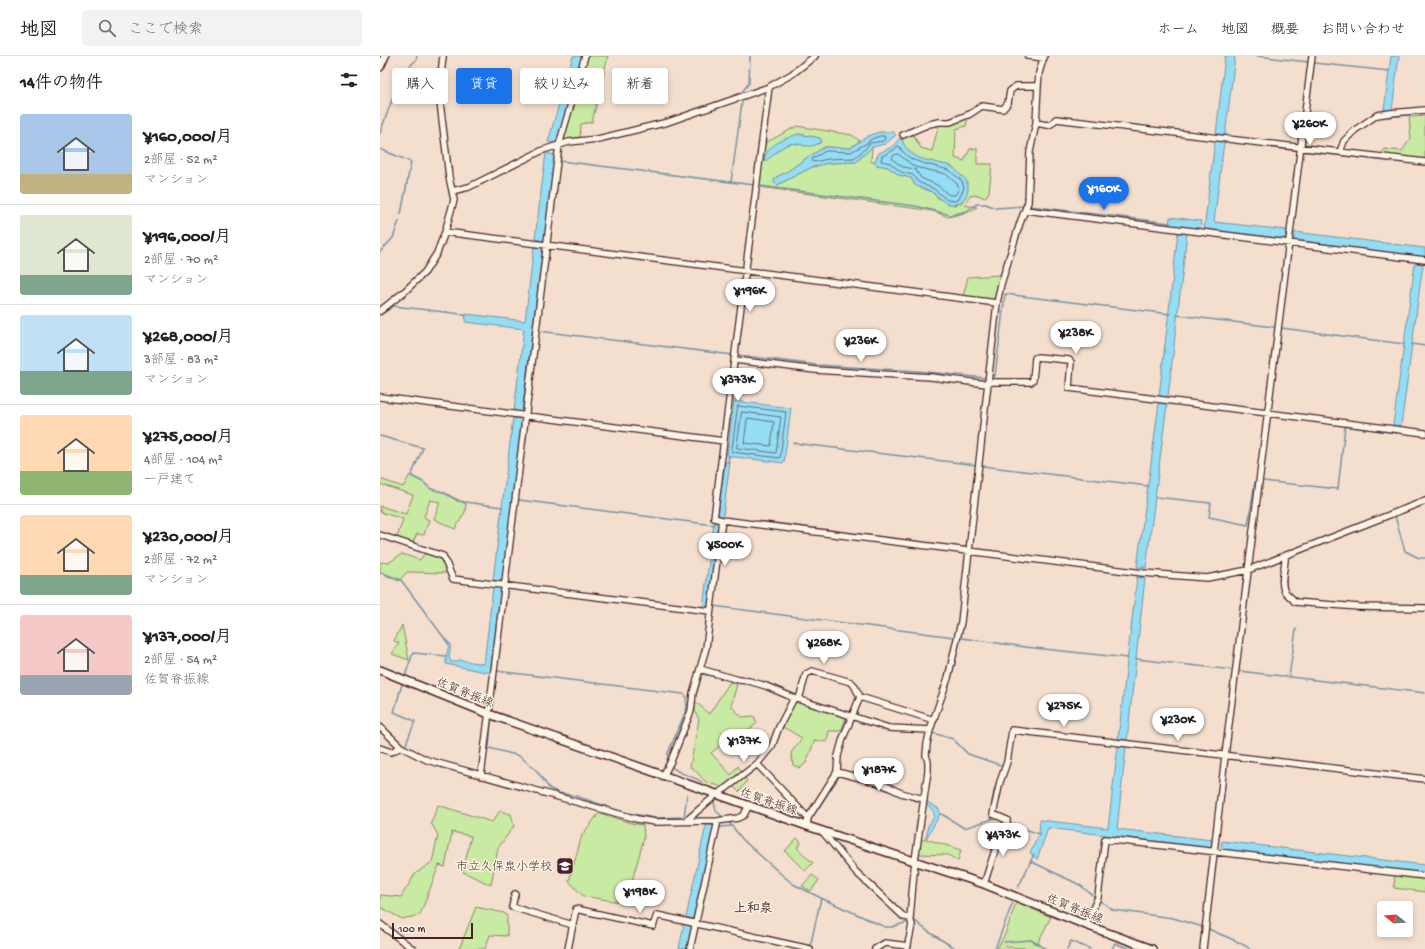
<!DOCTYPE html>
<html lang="ja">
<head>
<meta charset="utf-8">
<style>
  :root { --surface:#fff; --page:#f2f2f2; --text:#222; --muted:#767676; --line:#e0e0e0; --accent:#1a73e8 }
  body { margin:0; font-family:"Gochi Hand","Klee One",sans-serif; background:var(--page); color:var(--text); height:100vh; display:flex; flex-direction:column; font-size:15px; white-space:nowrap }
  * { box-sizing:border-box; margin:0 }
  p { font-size:13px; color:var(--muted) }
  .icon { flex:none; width:22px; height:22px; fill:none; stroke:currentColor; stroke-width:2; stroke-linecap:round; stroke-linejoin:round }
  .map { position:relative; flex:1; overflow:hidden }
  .drawer { display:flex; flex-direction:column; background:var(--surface); width:380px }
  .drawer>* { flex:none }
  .top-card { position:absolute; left:12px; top:12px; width:380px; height:36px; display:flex; gap:8px }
  .needle { width:26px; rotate:287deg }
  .fabs { position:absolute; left:997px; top:845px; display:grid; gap:8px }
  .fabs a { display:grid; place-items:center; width:36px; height:36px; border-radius:4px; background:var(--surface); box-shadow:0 2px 6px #0003; font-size:20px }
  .scale { position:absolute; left:12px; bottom:10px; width:81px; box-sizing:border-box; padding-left:4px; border:2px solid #4a1f2b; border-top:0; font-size:11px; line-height:14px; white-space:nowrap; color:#4a1f2b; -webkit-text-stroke:3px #fcf5e5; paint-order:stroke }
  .price { position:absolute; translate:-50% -34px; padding:0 9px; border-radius:14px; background:#fff; color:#222; font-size:13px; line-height:26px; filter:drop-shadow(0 1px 2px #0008) }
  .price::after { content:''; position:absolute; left:50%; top:24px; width:12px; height:9px; margin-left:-6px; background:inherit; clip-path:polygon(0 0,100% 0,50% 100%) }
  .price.active { background:var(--accent); color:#fff }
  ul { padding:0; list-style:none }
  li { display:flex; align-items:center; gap:12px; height:100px; padding:0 20px }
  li+li { border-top:1px solid var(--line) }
  li span { display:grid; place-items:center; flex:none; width:112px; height:80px; border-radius:4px; color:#555 }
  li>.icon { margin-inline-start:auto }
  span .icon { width:48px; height:48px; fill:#fffc; stroke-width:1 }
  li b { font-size:17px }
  h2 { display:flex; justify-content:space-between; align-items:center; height:48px; padding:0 20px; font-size:17px }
  .pill { padding:0 14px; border-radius:4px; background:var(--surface); box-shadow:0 2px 6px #0003; font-size:14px; line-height:36px }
  .pill.active { background:var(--accent); color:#fff }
  header { display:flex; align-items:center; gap:24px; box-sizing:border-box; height:56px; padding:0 20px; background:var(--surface); border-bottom:1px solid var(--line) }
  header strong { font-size:19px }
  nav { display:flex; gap:22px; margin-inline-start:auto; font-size:14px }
  .search { width:280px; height:36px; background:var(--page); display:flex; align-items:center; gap:10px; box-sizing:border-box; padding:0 14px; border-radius:4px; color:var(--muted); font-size:15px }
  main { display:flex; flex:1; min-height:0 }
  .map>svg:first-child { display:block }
  .green { fill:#c8eaa3; stroke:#898467; fill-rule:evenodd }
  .water { fill:#94def5; stroke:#7692a4 }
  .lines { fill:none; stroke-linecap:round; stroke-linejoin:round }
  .shore { stroke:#686b7c; stroke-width:1 }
  .stream { stroke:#7692a4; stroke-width:1.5 }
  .minor-casing { stroke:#4a1f2b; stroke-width:8 }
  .major-casing { stroke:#4a1f2b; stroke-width:10 }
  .minor { stroke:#fcf5e5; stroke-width:5.5 }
  .major { stroke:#fcf5e5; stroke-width:7 }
  .labels { text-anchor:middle; stroke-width:3; stroke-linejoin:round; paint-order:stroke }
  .street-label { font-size:12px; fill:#4a1f2b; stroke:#fcf5e5 }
  .poi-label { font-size:12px; fill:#4a1f2b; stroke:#fcf5e5; text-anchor:end }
  .neighbourhood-label { font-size:13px; font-weight:bold; fill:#4a1f2b; stroke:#fcf5e5 }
</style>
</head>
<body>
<header>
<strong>地図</strong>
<div class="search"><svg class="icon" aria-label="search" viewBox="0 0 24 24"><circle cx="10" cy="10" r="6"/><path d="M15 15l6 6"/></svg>ここで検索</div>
<nav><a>ホーム</a><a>地図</a><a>概要</a><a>お問い合わせ</a></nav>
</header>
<main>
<section class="drawer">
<h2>14件の物件<svg class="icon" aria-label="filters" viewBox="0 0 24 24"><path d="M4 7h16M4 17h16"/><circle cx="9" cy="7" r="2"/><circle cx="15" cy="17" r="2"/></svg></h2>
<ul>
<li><span style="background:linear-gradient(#a9c7e8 75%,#c2b280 0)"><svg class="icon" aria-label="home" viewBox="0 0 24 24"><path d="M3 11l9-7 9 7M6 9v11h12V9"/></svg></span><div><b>¥160,000/月</b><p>2部屋 · 52 m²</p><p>マンション</p></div></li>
<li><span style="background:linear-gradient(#dfe7d0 75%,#7fa58c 0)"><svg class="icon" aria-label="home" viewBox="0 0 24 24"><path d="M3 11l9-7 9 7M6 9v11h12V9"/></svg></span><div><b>¥196,000/月</b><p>2部屋 · 70 m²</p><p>マンション</p></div></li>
<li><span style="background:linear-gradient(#bfe0f5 70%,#7fa58c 0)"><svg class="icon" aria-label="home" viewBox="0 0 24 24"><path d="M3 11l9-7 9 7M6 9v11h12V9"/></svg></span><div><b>¥268,000/月</b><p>3部屋 · 83 m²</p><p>マンション</p></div></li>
<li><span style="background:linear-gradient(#ffd9b3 70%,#8fb573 0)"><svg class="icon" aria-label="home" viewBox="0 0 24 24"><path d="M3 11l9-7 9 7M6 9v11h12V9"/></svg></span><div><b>¥275,000/月</b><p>4部屋 · 104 m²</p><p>一戸建て</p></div></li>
<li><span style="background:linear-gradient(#ffd9b3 75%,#7fa58c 0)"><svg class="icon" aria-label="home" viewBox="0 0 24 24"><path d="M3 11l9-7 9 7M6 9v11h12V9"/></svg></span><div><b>¥230,000/月</b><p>2部屋 · 72 m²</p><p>マンション</p></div></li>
<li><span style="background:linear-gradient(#f6c9c9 75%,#9aa5b1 0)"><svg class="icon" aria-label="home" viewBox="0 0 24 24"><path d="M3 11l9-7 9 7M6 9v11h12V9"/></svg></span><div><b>¥137,000/月</b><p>2部屋 · 54 m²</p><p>佐賀脊振線</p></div></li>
</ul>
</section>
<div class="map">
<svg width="1045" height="893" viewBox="0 0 1045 893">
  <rect width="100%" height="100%" fill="#f4dfce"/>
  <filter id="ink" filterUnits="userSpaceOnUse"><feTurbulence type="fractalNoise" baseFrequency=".025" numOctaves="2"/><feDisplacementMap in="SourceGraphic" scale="8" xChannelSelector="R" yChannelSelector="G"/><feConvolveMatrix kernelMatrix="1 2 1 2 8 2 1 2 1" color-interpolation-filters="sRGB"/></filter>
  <g filter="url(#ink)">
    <path class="green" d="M208,0H228L212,66L201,68L200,81L184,84Z
      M1045,60V104L1002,99L1004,93L1022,95L1031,82L1029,61Z
      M588,62L586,70L576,73L575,102L584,105L590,93L597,92V108H612L609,136L605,142L598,139L590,140L584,149L597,151L589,156L568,161L553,155L379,131L385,87L417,70L472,79L480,85L470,92L445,91L428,101L408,115L395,122L397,129L432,111L449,107L476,106L492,91L491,105L497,109L508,111L519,119L531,122L535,129L552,136L558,142L574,149L581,147L586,140L585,123L571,110L543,104L533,99L525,93L522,84L524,80L532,77L541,92L552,95L559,68H572ZM418,78L440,82L442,86L425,90C412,84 406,89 395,96Z
      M620,219L614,244L583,240L588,221Z
      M30,419L43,426L51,433L63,436L86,448L85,456L75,473L54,463L60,446L50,444L44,461L49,464L44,479L37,478L32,488L17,482L23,463L0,456V450L26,458L33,439L0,428V423L23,431Z
      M45,497L63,503L68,517L27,516L19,525L0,517V506L8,507L22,498L40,504Z
      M22,569L29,604L12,598L19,587L14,585Z
      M350,626L357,628L351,650L362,661L374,660L377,667L365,677L367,689L358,692L348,683L331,697L351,719L358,710L367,725L359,736L353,730L344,733C338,728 330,729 325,725C319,720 317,714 310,711L319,663L315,656V645L329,658Z
      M414,645L466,662L461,675H449L447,686L435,684L426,707L420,712L413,709L411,697L422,682L403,671Z
      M58,749L112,766L120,755L131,758L134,770L118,792L111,829L83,816L91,780L72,776L65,811L59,809L40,859L22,863L2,852L0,854V839L21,841L35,818L52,806L58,779L51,767Z
      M219,757L251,767L263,769L264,782L246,847L203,840L189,825L202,779Z
      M417,782L421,786L417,792L433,807L425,815L405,795Z
      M546,783L581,794L578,805L568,799L538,798L539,785Z
      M432,819L439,824L431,835L422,830Z
      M1015,819L1045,822V836L1014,832Z
      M636,846L671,861L658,886L664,893L625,891L623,893H617L626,876Z
      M96,851L124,857L127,860V880L110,879L105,893H79Z"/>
    <path class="water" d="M193,0H202L177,87L168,86Z
      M845,0H855L845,80L836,78Z
      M1011,0H1019L1012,54H1004Z
      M499,76H513L516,79L505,88L492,91L476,106L449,107L432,111L397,129L394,127L395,122L408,115L428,101L445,91L470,92L488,80Z
      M418,78L440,82L442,86C439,87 435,90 431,90C423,91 418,86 410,88C399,90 392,103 384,105C386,89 404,83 418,78Z
      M519,83L522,84C530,103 543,103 562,108C564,108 568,109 571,110C575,112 578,117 582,120C593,128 588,146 575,148C564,150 560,141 552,136C547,133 540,132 535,129L531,122L519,119L508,111L497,109L494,107L499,97L512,91Z
      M835,85L844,86L834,166L906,174L905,183L824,173Z
      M166,97L175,99L164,185L155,183Z
      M790,161L821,165L820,174L789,169Z
      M798,176L807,177L788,341L779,340Z
      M915,176L1045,192V201L914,184Z
      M154,191L163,192L142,356L134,355L144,273L85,266L86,258L145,265Z
      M1035,207L1043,208L1021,370L1013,369Z
      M354,345L411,352L404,407L347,400Z
      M779,347L787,348L766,512L757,511Z
      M133,362L142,363L122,525L113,524Z
      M345,406H350L343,460H338Z
      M334,467H339L328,551H323Z
      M757,521L765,522L747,684L738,683Z
      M113,531L121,532L110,617L66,608V601L69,589L65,584L71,588L69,601L71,606H76L79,604L104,608Z
      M738,690L746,691L737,773L832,784L831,792L668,772L665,781L657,803L650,797L659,778L660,764L728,772Z
      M481,724L501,729L523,739L546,745L559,753L560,758L546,783L548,770L554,761V756L546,748L523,741Z
      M326,769H334L313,863L306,861Z
      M842,785L1045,809V817L841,793Z
      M304,868L312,870L307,893H299Z"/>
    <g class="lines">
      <path class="shore" d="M500,80H504L505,83L503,85L490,87L485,93L474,102L448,103L434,106L432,105L433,102L446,95L471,96L489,86L490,84Z
        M518,90L520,91L522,95L531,103L542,107L569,114L582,125L584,132L579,143L574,145L567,144L554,133L538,126L533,119L521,116L510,107L501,105L502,100L514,94Z
        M518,98L535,111L566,118L578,129L579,133L575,139H569L557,129L541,122L535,113L523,111L512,103L513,100Z
        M358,350L406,356L400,402L352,396Z
        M362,356L401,361L396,397L357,392Z
        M368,362L394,366L391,390L364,387L367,364Z"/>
      <path class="stream" d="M877,0L928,6
        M934,7L1009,15
        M362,36L369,27L370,0
        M1007,59V61L1045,57
        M0,77L21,19L36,4L37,0
        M0,93L31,106L21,158
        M180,105L374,129L351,126Z
        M351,126L362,46
        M380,130L535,150L571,159L587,155L596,148H606L615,152L645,150
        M649,150L790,167
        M0,196L13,182L19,165
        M0,259L14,250L81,258L86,260
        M797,259L894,271
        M901,272L1024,288
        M159,275L353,299
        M1032,288L1045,290
        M357,299L437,309L538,315L606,322
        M610,321L615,320L625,238L790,258
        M0,380L43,392L31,420L43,426L51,433L63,436L78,445L122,451
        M413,387L597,409
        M348,406L349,400
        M602,410L768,430
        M883,425L958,433L965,370L1017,377
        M775,441L831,447L829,461L868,469L875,426
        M139,444L334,469
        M1015,460L1025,495L1039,502H1045
        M0,516L21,524L68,587
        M761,522L763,510
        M333,550L574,581
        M582,582L645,591L748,602
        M756,603L853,614
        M116,615L303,638L306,640L307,652L288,697L287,705L289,707
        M859,615L1045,637
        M25,620L33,597L67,600
        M909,621L916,573
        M382,625L416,639
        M22,628L14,656L35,665L26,688
        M314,640L317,636L322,618L347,623
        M111,666L109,692L140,700L157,715L169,732L179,737L196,740L243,756L275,762L304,761L307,738
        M553,677L573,683L588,698L623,710C616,727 610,744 611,763
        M291,710C299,719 312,719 322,726
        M334,746L336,755L344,762
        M560,757L584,772L616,762
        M433,760L460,719
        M348,765L363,784L401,818L413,828L441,842L505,871H512L534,864L546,874L576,893
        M629,767L659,778
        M340,771L352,770
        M650,805L700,829L716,842
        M638,832L654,798
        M719,844L733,854L793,862L823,871
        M0,872L21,887
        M829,873C842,880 858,884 870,893
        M624,886L651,884L666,893
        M430,891L441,842
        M615,893L632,848
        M687,893L691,885L710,893
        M732,893L735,887L750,893"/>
      <defs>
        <path id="minor" d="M648,0L664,2
          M389,31L334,462L342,464L763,517L827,522L868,514L1045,445
          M656,67L667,69L671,68L676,63L1045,106
          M523,79L549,68L559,66H570L590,58L602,50L623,53L628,47L630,35L636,30H658
          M960,96L964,85L975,74L997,59L1010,57L1045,54
          M72,135L89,131L163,94L189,86L218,83L288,66L389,31L412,18L435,0
          M645,154L1045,204
          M65,176L617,247
          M0,255L24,236L45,216L57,197L65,176L74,144L69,121L59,38L63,0
          M355,304L435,314L551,321L607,328L612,326H651L653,324L655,302L657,301L689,304L691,306L689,332L1045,377
          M0,341L344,385
          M0,479L63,500L73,523L330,555
          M905,500C906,510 899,526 905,536C908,539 912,542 915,546L979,551L1045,552
          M320,613L359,624L369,625L386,630L414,642L509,672L550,674
          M480,641L554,664
          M419,643L426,618L432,615L471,626L474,629L480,641L463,682L458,700L457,716L428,762L427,770
          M0,671L21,691L47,704L257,763L275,766L337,765L358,762L364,759L369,749
          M0,692L11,696L21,691
          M377,708L428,762
          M457,716L500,727L521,737L544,743
          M101,720L179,89L205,0
          M283,720L291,705L311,655L313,637L326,592L342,464
          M307,764L337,738L345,733L377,708L392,690L399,671L414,642
          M441,774L476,816L524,861L530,862
          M604,828L619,782L627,767V764L613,758L620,726L627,706L632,674L1045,723
          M135,838L132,851L193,869
          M0,868L33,893
          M706,869L718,841L725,783L1045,820
          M188,893L196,853L273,870L277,859L430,893
          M310,893L337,769V765
          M495,893L505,887L528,890
          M527,893L532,869L530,862L535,804L548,715V706L546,699L547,688L550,674L568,622L581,566L617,247L621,228L640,167L648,146L650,96L656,67L658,30L659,17L664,0
          M823,893L845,700L932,0"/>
        <path id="major" d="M0,11L5,0
          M0,614L109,658L427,770L604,828L706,869L772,893"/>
      </defs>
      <use href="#minor" class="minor-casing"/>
      <use href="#major" class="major-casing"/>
      <use href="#minor" class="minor"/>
      <use href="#major" class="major"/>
    </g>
  </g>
  <defs>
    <symbol id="school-square" viewBox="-11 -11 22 22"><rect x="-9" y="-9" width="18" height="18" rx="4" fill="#4a1f2b" stroke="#fcf5e5"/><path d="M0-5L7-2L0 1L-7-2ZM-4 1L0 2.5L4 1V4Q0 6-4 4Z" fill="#fff"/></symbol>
  </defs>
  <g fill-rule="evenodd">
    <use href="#school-square" x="175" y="800" width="20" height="20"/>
  </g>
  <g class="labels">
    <g class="street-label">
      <text transform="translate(85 636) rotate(22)" y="4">佐賀脊振線</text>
      <text transform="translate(389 745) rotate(19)" y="4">佐賀脊振線</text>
      <text transform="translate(695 852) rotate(22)" y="4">佐賀脊振線</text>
    </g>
    <g class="poi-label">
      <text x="172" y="814">市立久保泉小学校</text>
    </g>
    <g class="neighbourhood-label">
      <text x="373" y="856">上和泉</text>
    </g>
  </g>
</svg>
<div class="fabs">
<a><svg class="needle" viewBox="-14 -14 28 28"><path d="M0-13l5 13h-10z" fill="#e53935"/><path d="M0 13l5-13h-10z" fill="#767676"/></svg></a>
</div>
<div class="scale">100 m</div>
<b class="price" style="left:930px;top:90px">¥260K</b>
<b class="price active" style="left:724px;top:155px">¥160K</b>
<b class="price" style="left:370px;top:257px">¥196K</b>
<b class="price" style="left:696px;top:299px">¥238K</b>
<b class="price" style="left:481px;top:307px">¥236K</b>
<b class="price" style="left:358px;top:346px">¥373K</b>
<b class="price" style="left:345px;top:511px">¥500K</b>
<b class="price" style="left:444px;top:609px">¥268K</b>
<b class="price" style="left:684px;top:672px">¥275K</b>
<b class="price" style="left:798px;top:686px">¥230K</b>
<b class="price" style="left:364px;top:707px">¥137K</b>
<b class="price" style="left:499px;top:736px">¥187K</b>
<b class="price" style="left:623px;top:801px">¥473K</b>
<b class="price" style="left:260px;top:858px">¥198K</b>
<div class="top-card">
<a class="pill">購入</a>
<a class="pill active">賃貸</a>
<a class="pill">絞り込み</a>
<a class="pill">新着</a>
</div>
</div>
</main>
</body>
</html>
